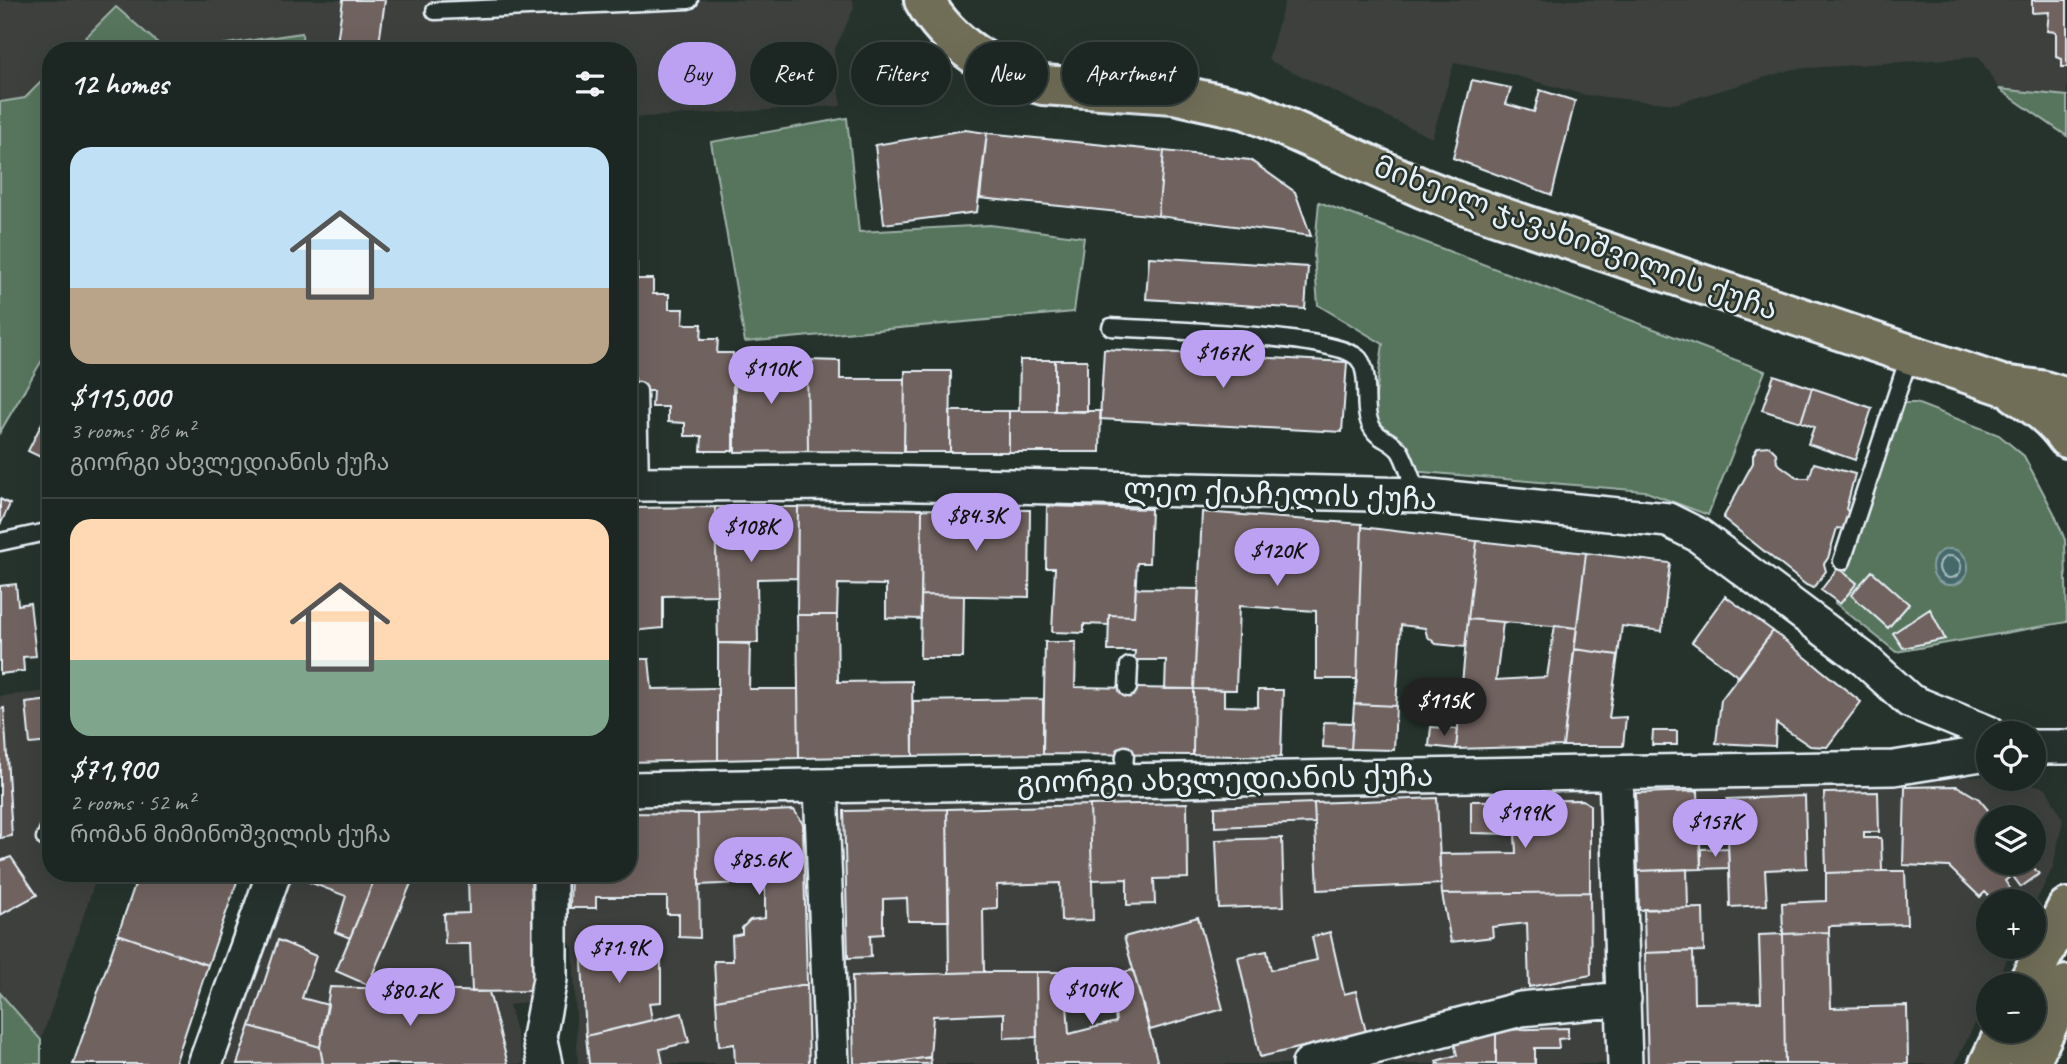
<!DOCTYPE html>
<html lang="en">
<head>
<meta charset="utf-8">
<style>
  :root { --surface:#1c2622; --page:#29322f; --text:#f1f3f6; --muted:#a0a5a5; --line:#3a4340; --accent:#bca0f2 }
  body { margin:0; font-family:Caveat,"Noto Sans Georgian",sans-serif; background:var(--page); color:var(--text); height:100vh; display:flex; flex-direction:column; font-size:26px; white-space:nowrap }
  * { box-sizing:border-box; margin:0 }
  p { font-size:23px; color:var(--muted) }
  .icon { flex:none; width:38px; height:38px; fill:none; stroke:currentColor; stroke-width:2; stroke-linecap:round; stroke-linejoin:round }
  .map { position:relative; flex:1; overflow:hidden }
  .sheet { position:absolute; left:42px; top:42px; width:595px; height:840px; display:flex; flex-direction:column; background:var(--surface); border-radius:28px; box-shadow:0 7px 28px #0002,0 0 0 2px var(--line) }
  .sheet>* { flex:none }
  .banner { position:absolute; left:658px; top:42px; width:665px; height:63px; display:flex; gap:14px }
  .tools { position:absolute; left:1976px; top:721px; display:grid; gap:14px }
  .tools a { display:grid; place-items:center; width:70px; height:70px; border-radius:50%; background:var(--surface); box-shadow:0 7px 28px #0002,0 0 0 2px var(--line); font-size:35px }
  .price { position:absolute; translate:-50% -60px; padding:0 16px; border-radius:24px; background:var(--accent); color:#111; font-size:23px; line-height:46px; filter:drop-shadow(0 2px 4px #0008) }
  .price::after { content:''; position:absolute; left:50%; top:42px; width:21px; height:16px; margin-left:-10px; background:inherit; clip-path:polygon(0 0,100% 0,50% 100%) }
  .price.current { background:#222; color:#fff }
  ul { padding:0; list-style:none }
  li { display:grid; align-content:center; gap:14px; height:371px; padding:0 28px }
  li+li { border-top:2px solid var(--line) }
  li span { display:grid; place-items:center; height:217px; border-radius:21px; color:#555 }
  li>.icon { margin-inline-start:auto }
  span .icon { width:126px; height:126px; fill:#fffc; stroke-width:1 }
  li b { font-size:30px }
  h2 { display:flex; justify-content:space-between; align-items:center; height:84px; padding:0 28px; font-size:30px }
  .pill { padding:0 24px; border-radius:32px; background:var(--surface); box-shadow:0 7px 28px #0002,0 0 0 2px var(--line); font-size:24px; line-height:63px }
  .pill.current { background:var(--accent); color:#111 }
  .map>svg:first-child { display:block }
  .built { fill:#3c413c; fill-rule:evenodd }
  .green { fill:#56745c; stroke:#9fb2aa; stroke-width:2 }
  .water { fill:#45696a; stroke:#869fa3; stroke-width:2 }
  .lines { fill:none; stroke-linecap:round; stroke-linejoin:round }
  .shore { stroke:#a7bbbf; stroke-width:2 }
  .building { fill:#6f625e; stroke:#e8f1f8; stroke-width:2 }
  .service-casing { stroke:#e8f1f8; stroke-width:21 }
  .minor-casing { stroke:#e8f1f8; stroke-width:38 }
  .primary-casing { stroke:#e8f1f8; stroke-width:44 }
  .service { stroke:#26332d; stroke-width:16 }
  .minor { stroke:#26332d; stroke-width:33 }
  .primary { stroke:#716e59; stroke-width:38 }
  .labels { text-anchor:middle; stroke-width:5; stroke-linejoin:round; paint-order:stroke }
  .street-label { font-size:30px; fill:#e8f1f8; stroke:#26332d }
</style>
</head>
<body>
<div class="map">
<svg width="2067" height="1064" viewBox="0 0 2067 1064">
  <rect width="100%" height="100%" fill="#26332d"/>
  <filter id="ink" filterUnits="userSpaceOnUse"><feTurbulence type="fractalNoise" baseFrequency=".0143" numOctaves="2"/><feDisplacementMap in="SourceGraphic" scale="14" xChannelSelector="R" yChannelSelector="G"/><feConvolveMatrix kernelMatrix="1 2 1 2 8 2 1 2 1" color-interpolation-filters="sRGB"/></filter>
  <g filter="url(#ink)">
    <path class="built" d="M0,0H853L854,8L834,51L841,106L628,118V51H303L302,33L167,51L116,7L72,51H51V72L25,98L0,102Z
      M1285,0H2067V96L1999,89L1979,57L1793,69L1675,104L1585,95L1509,74L1454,63L1432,138L1268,60Z
      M51,691V873H98L41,1040L0,993V696Z
      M1988,776V779H2013L2046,788L2063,820L2053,867L2034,906V901H1988V947H2013L1994,985H1988V997L1955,1064H1635L1624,798L1635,779ZM1988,817H2034V863H1988Z
      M1599,787L1610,793L1617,1064H843L834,809L842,800Z
      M800,798L814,811L821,1064H578L573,948L562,929L563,873H628V801Z
      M289,873H538V1000L509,1005L524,1064H223Z"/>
    <path class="green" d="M116,7L167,51H72Z
      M302,33L303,51H178Z
      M51,72V345L0,432V102L25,98Z
      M1999,89L2067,96V136Z
      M847,118L859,232L990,225L1084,237L1074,312L745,342L711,142Z
      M1319,202L1765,371L1708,515L1644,491L1411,471L1403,445L1373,416L1383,344L1318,305L1314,256Z
      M1902,403H1916L1999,435L2024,456L2054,513L2065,540L2067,622L1896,652L1835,603Z
      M0,993L41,1040V1064H0Z"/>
    <path class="water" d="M1932 567a18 18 0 1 1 36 0a18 18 0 1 1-36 0Z"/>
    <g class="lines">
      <path class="shore" d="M1939 567a11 11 0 1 1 22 0a11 11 0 1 1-22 0Z"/>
    </g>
    <path class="building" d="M343,0H385L378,51L336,50Z
      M2032,0H2067V67H2062V59L2056,57V32L2047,31L2049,12L2032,13Z
      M1472,80L1511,88L1506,104L1534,112L1540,90L1575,101L1552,195L1453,158Z
      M965,130L987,133L977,212L884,224L875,145Z
      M987,133L1164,151L1158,216L980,198Z
      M1164,151L1250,160L1295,192L1311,236L1158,216Z
      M1149,257L1308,267L1305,309L1146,299Z
      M628,263H637V279H653V294H669V309H684L683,324H702L701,339H718L717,353H733V451H701L702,436H685V423L668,422V407H652L653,391H635V377H628Z
      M1104,349L1347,362L1342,432L1100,419Z
      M807,360L840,361V379H905L904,452L808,451Z
      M807,360L808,451L735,452V361Z
      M1020,360H1055V411H1019Z
      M1055,360H1087V412L1055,411Z
      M905,371H951L950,452H904Z
      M1774,375L1812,388L1801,422L1762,410Z
      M1812,388L1872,408L1855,460L1808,444L1814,427L1801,422Z
      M51,405V462L28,451Z
      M950,411H1009V452H950Z
      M1009,411H1101L1100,452H1009Z
      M1769,446L1776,453L1777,463L1798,478H1809L1814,463L1855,474L1846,509L1851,515L1850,523L1844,529L1837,528L1828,558L1824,564L1826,571L1813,588L1806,585L1723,518L1753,463V455L1758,447Z
      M0,499L10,504L1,523L0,522Z
      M1047,506L1151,509L1149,563H1137L1134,616L1109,615V625L1084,624V633L1052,632L1055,568H1046Z
      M715,507L717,595L663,596V628L631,631V508Z
      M715,507H798L797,578L757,579L758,643H718Z
      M798,507L922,509L921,619L886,618V585L838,584L837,615H797Z
      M922,509L1030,510L1029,597L921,595Z
      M1202,512L1362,524L1357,679H1316V611L1239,606L1236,690L1194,689Z
      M1362,527L1477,541L1465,647L1436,644L1427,636L1425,628L1401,625L1396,706L1354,704L1357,679Z
      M1477,541L1586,553L1577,628L1468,619Z
      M1586,553L1670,563L1662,631L1622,626L1618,655L1574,649Z
      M1838,568L1857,583L1840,604L1821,590Z
      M1872,571L1909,604L1888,628L1851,595Z
      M16,584L18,605L30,603L36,656L23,657L24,671L0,674V586Z
      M1136,588L1199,589L1194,689H1165L1166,660H1134L1135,651H1108L1109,615L1134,616Z
      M921,595L964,596L963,658H920Z
      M1725,596L1773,631L1739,677L1692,642Z
      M1930,609L1945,639L1903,648L1893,633Z
      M797,615H837L838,682L912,681L913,756L799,758Z
      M1468,619L1503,622L1496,680L1547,677L1555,625L1577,628L1563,746L1456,749Z
      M1773,631L1861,702L1827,747L1810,746L1776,723L1775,746L1716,743L1721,700Z
      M1045,642H1076L1075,687L1194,689L1193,755L1043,754Z
      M718,643L750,644L749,689H798L799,758L718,760Z
      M1574,649L1618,655L1609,718L1626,717L1623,746H1563Z
      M628,659H649L652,689L718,688V760L628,762Z
      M1194,689L1224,690V706L1258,707V690H1283L1281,757L1193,755Z
      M1043,699V754L913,756V701Z
      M51,700V742L30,744L26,703Z
      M1354,704L1396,706L1394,750L1351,749Z
      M4,708L12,836L0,838V709Z
      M1324,722L1353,723L1351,749L1323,747Z
      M1431,727L1458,729L1456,749L1429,746Z
      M1653,731H1677V745H1652Z
      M1957,786L1979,799L1994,817H1988V863H2030L2039,874L2021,887L2012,875L2005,881L2010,888L1994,901L1985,892L1980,897L1949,867L1903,865L1905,787Z
      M1698,791L1701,869L1638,871L1636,793Z
      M1878,792L1879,832H1864V838H1881L1882,871L1826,873L1824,793Z
      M1805,796L1807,868L1765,870L1767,905L1730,907L1727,799Z
      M1437,798L1441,884L1318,890L1314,803Z
      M1583,800L1590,805V892L1442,894L1439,854L1516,853L1515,834L1471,833V801Z
      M1187,803L1188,878L1154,879L1155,904L1127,905V879L1092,880L1090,805Z
      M1314,803L1315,823L1215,827V807Z
      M1090,805L1093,920L1061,921L1060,883L997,885V908L983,909L984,972L949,973L947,809Z
      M947,809L949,921H908L907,898L883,899V934L870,935L871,957L848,958L844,811Z
      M794,810L803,824L807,984L716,1000L714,961H733L732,936L742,934V928L750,920L765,918V882L699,885L698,814Z
      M628,813L698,814L700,938L679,937V914H667V897H596V908H570L571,873H628Z
      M1282,838L1284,906L1219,908L1216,840Z
      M1728,848L1729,868L1701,869V849Z
      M11,857L37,895L0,915V861Z
      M1687,869L1688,908L1639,910L1638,871Z
      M1882,871H1905L1907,924L1829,926V932L1783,934L1782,903L1826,901V873Z
      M139,873H240L208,965L118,934Z
      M303,873H377L350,938L335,932L346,896L301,879Z
      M377,873H531L534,991L472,992L470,944H445L444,914L469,913L468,878L412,881L368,985L336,971Z
      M1590,892L1591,975L1529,987L1527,923L1492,927L1493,937L1451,942L1442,894Z
      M1703,908L1704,951L1645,953L1644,909Z
      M1198,917L1223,1009L1150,1030L1124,937Z
      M1330,932L1344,994L1356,991L1366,1032L1260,1057L1238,957L1267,951L1271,970L1317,960L1312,937Z
      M1829,932L1831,1008L1907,1006L1908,1064H1785L1783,934Z
      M118,934L208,965L175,1064H73Z
      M1783,934L1785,1064H1648L1645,953L1693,951L1694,1003L1761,1002L1759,935Z
      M278,940L316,956L302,998L328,1005L320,1047L250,1026Z
      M647,940L649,958L661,957V1002L649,1003L652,1020L586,1036L581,944Z
      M1133,970L1158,1064H1037L1036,972H1065L1069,1034L1116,1022L1111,975Z
      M984,972H1036L1037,1037L1004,1038V1013L933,1016L930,1057L885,1064H854L852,976Z
      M807,984L809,1064H735L734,1044L719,1046L716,1000Z
      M330,987L489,992L508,1064H323L320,1047Z
      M682,1013L689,1042L660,1049L663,1064H589L586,1036Z
      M250,1026L320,1047L323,1063L237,1064Z
      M1568,1028V1038L1558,1039L1559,1048H1535V1064H1496V1030Z
      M1496,1030V1064H1437L1436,1061L1457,1055L1454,1043Z
      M930,1057L931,1064H885Z"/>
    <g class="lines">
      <defs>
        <path id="service" d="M435,11L689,0
          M1111,327C1151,330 1338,334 1359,359C1370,373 1364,401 1368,417C1374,441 1388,436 1400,451C1407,462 1411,482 1419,495
          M638,391L640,484
          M0,542L51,531
          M1842,561L1910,354
          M1128,688L1129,666
          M1123,781L1125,755
          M45,838L51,825"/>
        <path id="minor" d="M628,484L874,483L1419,495L1668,520L1698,535L1865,660L1910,701L1989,733
          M2034,747H2067
          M1616,773L1625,1064
          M821,786L832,1064
          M628,789L1894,768L1988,753
          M205,1064L274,873
          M545,1064L539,1037L550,979V873
          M1309,1064L1521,1009L1624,999"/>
        <path id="primary" d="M924,0C948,44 996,73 1043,85L1174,94L1247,110L1422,188L1463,204L2002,385L2041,390L2067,398
          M2016,393C2036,406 2053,418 2067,438
          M2027,985L2067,908
          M1989,1064L2005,1031
          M2029,1064L2067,985"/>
      </defs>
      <use href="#service" class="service-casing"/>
      <use href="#minor" class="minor-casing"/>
      <use href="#primary" class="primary-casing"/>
      <use href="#service" class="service"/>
      <use href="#minor" class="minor"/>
      <use href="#primary" class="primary"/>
    </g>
  </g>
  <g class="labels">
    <g class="street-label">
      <text transform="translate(1576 238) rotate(20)" y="10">მიხეილ ჯავახიშვილის ქუჩა</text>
      <text transform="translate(1280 494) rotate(2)" y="10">ლეო ქიაჩელის ქუჩა</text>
      <text transform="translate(1225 779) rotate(-1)" y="10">გიორგი ახვლედიანის ქუჩა</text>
    </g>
  </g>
</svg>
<div class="tools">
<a><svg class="icon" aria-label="locate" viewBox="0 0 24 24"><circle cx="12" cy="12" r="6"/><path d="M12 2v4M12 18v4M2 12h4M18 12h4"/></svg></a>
<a><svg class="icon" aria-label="layers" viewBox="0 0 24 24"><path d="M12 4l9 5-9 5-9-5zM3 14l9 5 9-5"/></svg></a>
<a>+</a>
<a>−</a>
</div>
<b class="price" style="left:1223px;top:390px">$167K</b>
<b class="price" style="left:771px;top:406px">$110K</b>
<b class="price" style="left:976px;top:553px">$84.3K</b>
<b class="price" style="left:751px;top:564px">$108K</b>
<b class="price" style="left:1277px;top:588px">$120K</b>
<b class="price current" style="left:1444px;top:738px">$115K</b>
<b class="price" style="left:1525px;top:850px">$199K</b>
<b class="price" style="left:1715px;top:859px">$157K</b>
<b class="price" style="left:759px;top:897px">$85.6K</b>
<b class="price" style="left:619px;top:985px">$71.9K</b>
<b class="price" style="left:1092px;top:1027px">$104K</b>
<b class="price" style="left:410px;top:1028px">$80.2K</b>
<div class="banner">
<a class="pill current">Buy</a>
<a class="pill">Rent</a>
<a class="pill">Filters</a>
<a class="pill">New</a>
<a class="pill">Apartment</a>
</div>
<section class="sheet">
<h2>12 homes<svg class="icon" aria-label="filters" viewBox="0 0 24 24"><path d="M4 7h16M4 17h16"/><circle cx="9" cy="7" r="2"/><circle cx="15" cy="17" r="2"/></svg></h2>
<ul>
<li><span style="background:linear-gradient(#bfe0f5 65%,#b9a48a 0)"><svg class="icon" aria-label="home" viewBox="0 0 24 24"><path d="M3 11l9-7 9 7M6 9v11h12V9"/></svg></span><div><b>$115,000</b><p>3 rooms · 86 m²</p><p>გიორგი ახვლედიანის ქუჩა</p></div></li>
<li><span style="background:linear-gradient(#ffd9b3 65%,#7fa58c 0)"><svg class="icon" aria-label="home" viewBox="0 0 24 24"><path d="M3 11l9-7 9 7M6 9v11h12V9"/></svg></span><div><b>$71,900</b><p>2 rooms · 52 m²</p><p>რომან მიმინოშვილის ქუჩა</p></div></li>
</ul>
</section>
</div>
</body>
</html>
